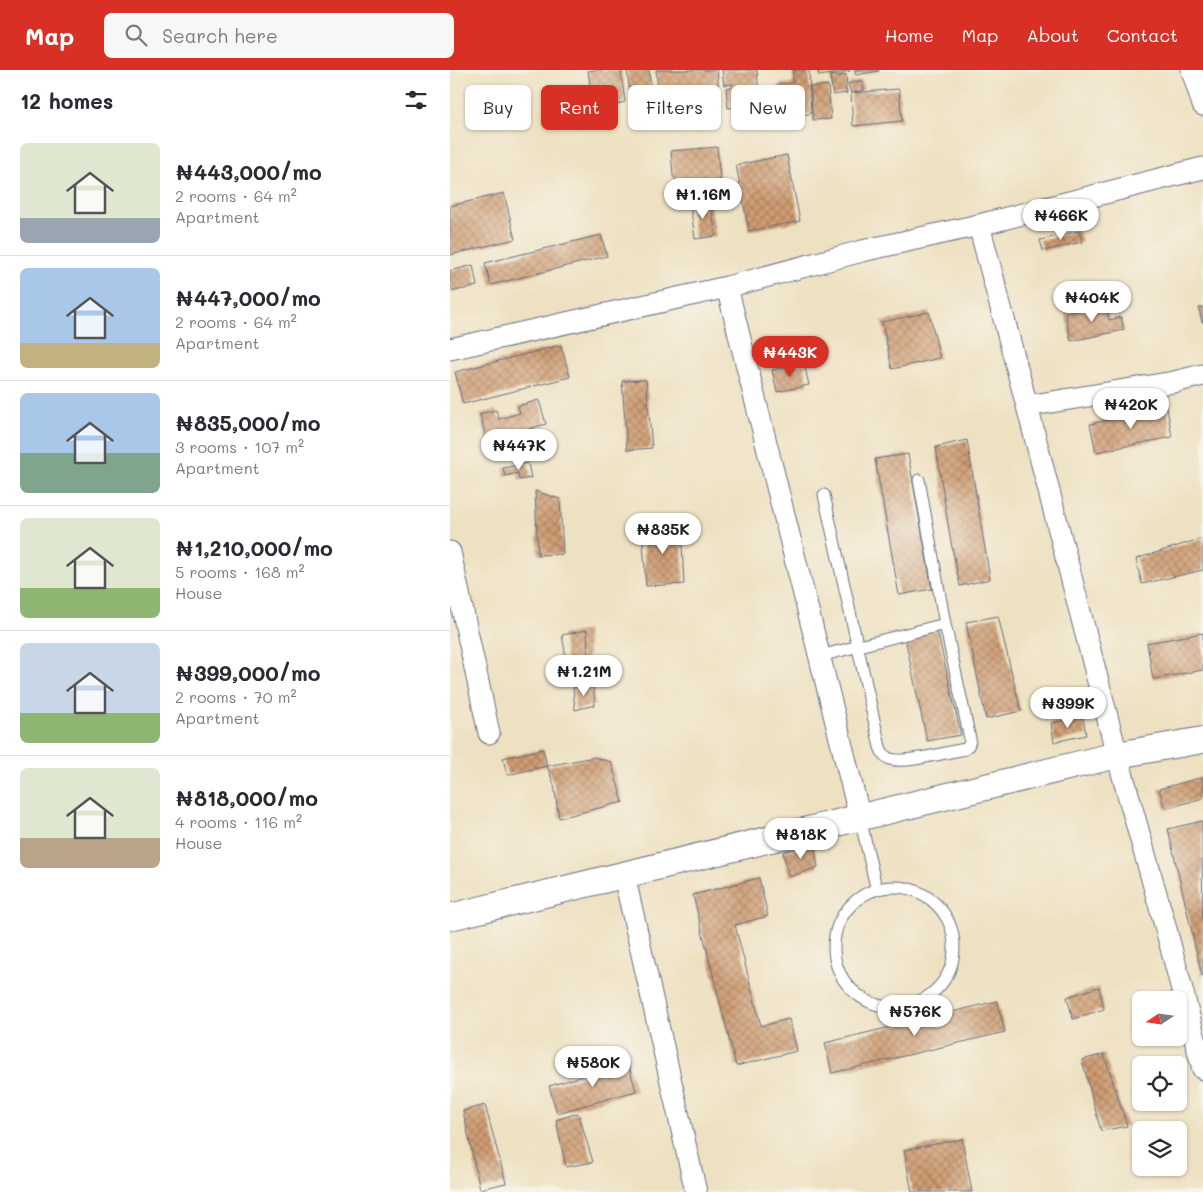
<!DOCTYPE html>
<html lang="en">
<head>
<meta charset="utf-8">
<style>
  :root { --surface:#fff; --page:#f7f7f7; --text:#2b2b33; --muted:#7c7c81; --line:#e1e1e2; --accent:#d93025 }
  body { margin:0; font-family:Mali,sans-serif; background:var(--page); color:var(--text); height:100vh; display:flex; flex-direction:column; font-size:19px; white-space:nowrap }
  * { box-sizing:border-box; margin:0 }
  p { font-size:16px; color:var(--muted) }
  .icon { flex:none; width:28px; height:28px; fill:none; stroke:currentColor; stroke-width:2; stroke-linecap:round; stroke-linejoin:round }
  .map { position:relative; flex:1; overflow:hidden }
  .sheet { display:flex; flex-direction:column; background:var(--surface); width:450px }
  .sheet>* { flex:none }
  .guide { position:absolute; left:15px; top:15px; width:475px; height:45px; display:flex; gap:10px }
  .needle { width:32px; rotate:257deg }
  .tools { position:absolute; left:682px; top:921px; display:grid; gap:10px }
  .tools a { display:grid; place-items:center; width:55px; height:55px; border-radius:8px; background:var(--surface); box-shadow:0 1px 4px #0004; font-size:25px }
  .price { position:absolute; translate:-50% -42px; padding:0 11px; border-radius:18px; background:#fff; color:#222; font-size:16px; line-height:32px; filter:drop-shadow(0 1px 2px #0008) }
  .price::after { content:''; position:absolute; left:50%; top:30px; width:15px; height:11px; margin-left:-8px; background:inherit; clip-path:polygon(0 0,100% 0,50% 100%) }
  .price.active { background:var(--accent); color:#fff }
  ul { padding:0; list-style:none }
  li { display:flex; align-items:center; gap:15px; height:125px; padding:0 20px }
  li+li { border-top:1px solid var(--line) }
  li span { display:grid; place-items:center; flex:none; width:140px; height:100px; border-radius:8px; color:#555 }
  li>.icon { margin-inline-start:auto }
  span .icon { width:60px; height:60px; fill:#fffc; stroke-width:1 }
  li b { font-size:21px }
  h2 { display:flex; justify-content:space-between; align-items:center; height:60px; padding:0 20px; font-size:21px }
  .chip { padding:0 18px; border-radius:8px; background:var(--surface); box-shadow:0 1px 4px #0004; font-size:18px; line-height:45px }
  .chip.active { background:var(--accent); color:#fff }
  header { display:flex; align-items:center; gap:30px; box-sizing:border-box; height:70px; padding:0 25px; background:var(--accent); color:#fff }
  header strong { font-size:24px }
  nav { display:flex; gap:28px; margin-inline-start:auto; font-size:18px }
  .search { width:350px; height:45px; background:var(--page); display:flex; align-items:center; gap:12px; box-sizing:border-box; padding:0 18px; border-radius:8px; color:var(--muted); font-size:19px }
  main { display:flex; flex:1; min-height:0 }
  .map>svg:first-child { display:block }
  .building { fill:url(#building-cross-hatch) }
  .lines { fill:none; stroke-linecap:round; stroke-linejoin:round }
  .service-casing { stroke:#656d81; stroke-width:13 }
  .minor-casing { stroke:#656d81; stroke-width:23 }
  .tertiary-casing { stroke:#656d81; stroke-width:28 }
  .service { stroke:#fff; stroke-width:11 }
  .minor { stroke:#fff; stroke-width:21 }
  .tertiary { stroke:#fff; stroke-width:26 }
</style>
</head>
<body>
<header>
<strong>Map</strong>
<div class="search"><svg class="icon" aria-label="search" viewBox="0 0 24 24"><circle cx="10" cy="10" r="6"/><path d="M15 15l6 6"/></svg>Search here</div>
<nav><a>Home</a><a>Map</a><a>About</a><a>Contact</a></nav>
</header>
<main>
<section class="sheet">
<h2>12 homes<svg class="icon" aria-label="filters" viewBox="0 0 24 24"><path d="M4 7h16M4 17h16"/><circle cx="9" cy="7" r="2"/><circle cx="15" cy="17" r="2"/></svg></h2>
<ul>
<li><span style="background:linear-gradient(#dfe7d0 75%,#9aa5b1 0)"><svg class="icon" aria-label="home" viewBox="0 0 24 24"><path d="M3 11l9-7 9 7M6 9v11h12V9"/></svg></span><div><b>₦443,000/mo</b><p>2 rooms · 64 m²</p><p>Apartment</p></div></li>
<li><span style="background:linear-gradient(#a9c7e8 75%,#c2b280 0)"><svg class="icon" aria-label="home" viewBox="0 0 24 24"><path d="M3 11l9-7 9 7M6 9v11h12V9"/></svg></span><div><b>₦447,000/mo</b><p>2 rooms · 64 m²</p><p>Apartment</p></div></li>
<li><span style="background:linear-gradient(#a9c7e8 60%,#7fa58c 0)"><svg class="icon" aria-label="home" viewBox="0 0 24 24"><path d="M3 11l9-7 9 7M6 9v11h12V9"/></svg></span><div><b>₦835,000/mo</b><p>3 rooms · 107 m²</p><p>Apartment</p></div></li>
<li><span style="background:linear-gradient(#dfe7d0 70%,#8fb573 0)"><svg class="icon" aria-label="home" viewBox="0 0 24 24"><path d="M3 11l9-7 9 7M6 9v11h12V9"/></svg></span><div><b>₦1,210,000/mo</b><p>5 rooms · 168 m²</p><p>House</p></div></li>
<li><span style="background:linear-gradient(#c9d6e8 70%,#8fb573 0)"><svg class="icon" aria-label="home" viewBox="0 0 24 24"><path d="M3 11l9-7 9 7M6 9v11h12V9"/></svg></span><div><b>₦399,000/mo</b><p>2 rooms · 70 m²</p><p>Apartment</p></div></li>
<li><span style="background:linear-gradient(#dfe7d0 70%,#b9a48a 0)"><svg class="icon" aria-label="home" viewBox="0 0 24 24"><path d="M3 11l9-7 9 7M6 9v11h12V9"/></svg></span><div><b>₦818,000/mo</b><p>4 rooms · 116 m²</p><p>House</p></div></li>
</ul>
</section>
<div class="map">
<svg width="753" height="1122" viewBox="0 0 753 1122">
  <defs>
    <pattern id="building-cross-hatch" width="8" height="8" patternUnits="userSpaceOnUse" patternTransform="scale(1.25)"><rect width="8" height="8" fill="#d09d72"/><path d="M0 0l8 8M0 8l8-8" fill="none" stroke="#a88061"/></pattern>
  </defs>
  <rect width="100%" height="100%" fill="#f7f3e8"/>
  <filter id="ink" filterUnits="userSpaceOnUse"><feTurbulence type="fractalNoise" baseFrequency=".02" numOctaves="2"/><feDisplacementMap in="SourceGraphic" scale="10" xChannelSelector="R" yChannelSelector="G"/><feConvolveMatrix kernelMatrix="1 2 1 2 8 2 1 2 1" color-interpolation-filters="sRGB"/></filter>
  <filter id="wash" filterUnits="userSpaceOnUse"><feTurbulence type="fractalNoise" baseFrequency=".0096" numOctaves="4" result="noise"/><feDisplacementMap in="SourceGraphic" scale="20" xChannelSelector="R" yChannelSelector="G"/><feGaussianBlur stdDeviation="1.12" result="paint"/><feColorMatrix in="noise" values="0 0 0 0 0 0 0 0 0 0 0 0 0 0 0 0 0 1.4 0 .05"/><feComposite in="paint" operator="in"/></filter>
  <g filter="url(#wash)">
    <rect width="100%" height="100%" fill="#eee1c1"/>
    <g id="blocks">
      <path class="building" d="M145,0H171L175,32L168,34L165,40L144,43L138,1Z
        M177,0H199L202,30L181,32Z
        M206,0H267L270,33L210,39Z
        M272,0H307L310,35L278,38L276,18L283,17V14L274,15Z
        M343,0H359L361,44L329,45L328,14L343,13Z
        M368,0H400V1L369,6Z
        M404,0H429V1L406,5Z
        M387,5L389,6L396,5L397,16L395,17L397,23L383,25L380,6Z
        M412,10L414,20L401,23L398,14Z
        M378,15L381,49L363,50L360,17Z
        M449,19L452,51L403,56L401,23Z
        M267,77L270,110L265,119L263,111L230,117L223,106L221,81Z
        M337,85L350,151L299,161L286,95Z
        M54,123L65,169L0,185V136Z
        M260,130L266,166L245,169L240,133Z
        M629,161L632,172L593,181L590,170Z
        M151,165L157,186L41,215L35,193Z
        M23,195L27,216L0,222V201Z
        M656,234L659,250L671,247L674,260L621,271L615,243Z
        M753,237V252H752L749,238Z
        M479,242L490,288L442,299L432,252Z
        M111,275L120,307L13,334L5,302Z
        M354,294L359,315L327,322L322,300Z
        M196,310L202,378L177,380L172,311Z
        M89,330L96,354L37,371L30,344L46,340L49,349L70,343L68,336Z
        M717,338L722,367L646,382L640,354Z
        M517,370L540,509L510,516L500,467L486,377Z
        M458,384L482,519L449,525L425,389Z
        M78,393L81,408L69,410L68,403L55,406L53,398Z
        M85,421L110,429L113,484L88,485Z
        M231,454L234,514L196,516L192,456Z
        M753,468V500L692,514L686,489Z
        M548,546L571,641L536,649L516,552Z
        M137,560L139,611L121,615L112,565Z
        M487,560L511,665L477,671L455,568Z
        M753,563V600L703,609L697,573Z
        M143,614L145,635L125,640L123,618Z
        M633,647L636,665L604,672L601,653Z
        M93,679L97,696L57,705L53,688Z
        M144,687L161,692L173,732L109,748L104,715L97,696Z
        M753,707V728L715,739L709,719Z
        M752,751L753,905L752,906L718,759Z
        M364,774L368,797L339,807L333,782Z
        M309,808L318,846L285,855L311,956L339,949L347,981L286,996L243,825Z
        M649,917L654,939L623,949L617,927Z
        M547,931L555,962L382,1003L375,973Z
        M654,984L677,1056L651,1061L632,990Z
        M178,993L186,1021L107,1043L99,1016Z
        M35,1035L56,1113L30,1119L13,1041Z
        M128,1043L143,1092L116,1097L106,1050Z
        M512,1069L522,1122H462L454,1080Z"/>
    </g>
  </g>
  <g filter="url(#ink)">
    <use href="#blocks" fill-opacity="0" stroke="#656d81" stroke-width="1"/>
    <g class="lines">
      <defs>
        <path id="service" d="M374,425L430,677C432,682 434,687 440,689C455,694 498,682 515,679C519,676 520,674 520,669L495,554L469,410
          M370,586L495,554
          M410,748L426,817
          M384 877a60 60 0 1 1 120 0a60 60 0 1 1-120 0Z"/>
        <path id="minor" d="M742,0L753,35
          M529,155L577,336L667,685L716,859L753,999
          M277,217L410,748
          M0,279L277,217L412,181L529,155L753,98
          M577,336L724,312L753,305
          M0,482L39,663
          M174,805L246,1122"/>
        <path id="tertiary" d="M0,847L667,685L753,670"/>
      </defs>
      <use href="#service" class="service-casing"/>
      <use href="#minor" class="minor-casing"/>
      <use href="#tertiary" class="tertiary-casing"/>
      <use href="#service" class="service"/>
      <use href="#minor" class="minor"/>
      <use href="#tertiary" class="tertiary"/>
    </g>
  </g>
</svg>
<div class="tools">
<a><svg class="needle" viewBox="-14 -14 28 28"><path d="M0-13l5 13h-10z" fill="#e53935"/><path d="M0 13l5-13h-10z" fill="#7c7c81"/></svg></a>
<a><svg class="icon" aria-label="locate" viewBox="0 0 24 24"><circle cx="12" cy="12" r="6"/><path d="M12 2v4M12 18v4M2 12h4M18 12h4"/></svg></a>
<a><svg class="icon" aria-label="layers" viewBox="0 0 24 24"><path d="M12 4l9 5-9 5-9-5zM3 14l9 5 9-5"/></svg></a>
</div>
<b class="price" style="left:253px;top:150px">₦1.16M</b>
<b class="price" style="left:611px;top:171px">₦466K</b>
<b class="price" style="left:642px;top:253px">₦404K</b>
<b class="price active" style="left:340px;top:308px">₦443K</b>
<b class="price" style="left:681px;top:360px">₦420K</b>
<b class="price" style="left:69px;top:401px">₦447K</b>
<b class="price" style="left:213px;top:485px">₦835K</b>
<b class="price" style="left:134px;top:627px">₦1.21M</b>
<b class="price" style="left:618px;top:659px">₦399K</b>
<b class="price" style="left:351px;top:790px">₦818K</b>
<b class="price" style="left:465px;top:967px">₦576K</b>
<b class="price" style="left:143px;top:1018px">₦580K</b>
<div class="guide">
<a class="chip">Buy</a>
<a class="chip active">Rent</a>
<a class="chip">Filters</a>
<a class="chip">New</a>
</div>
</div>
</main>
</body>
</html>
